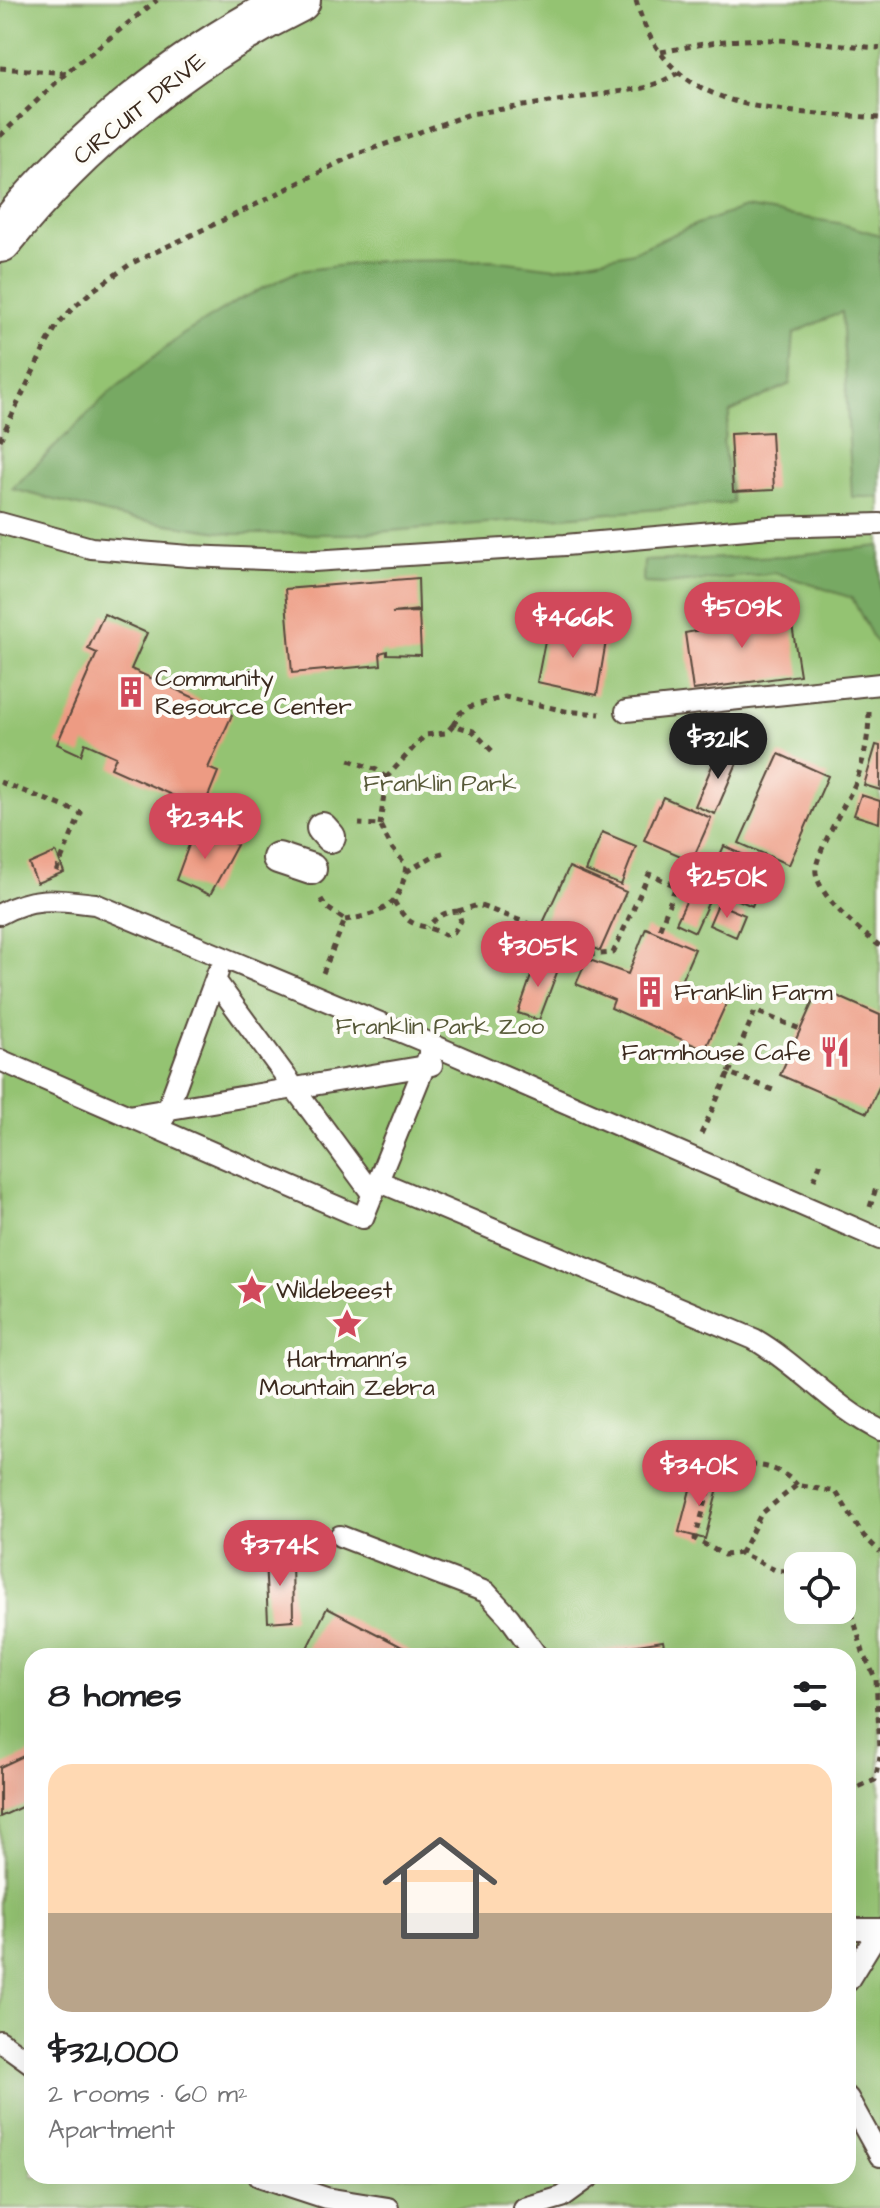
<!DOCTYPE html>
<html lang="en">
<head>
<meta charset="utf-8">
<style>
  :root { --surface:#fff; --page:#f2f2f2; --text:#202124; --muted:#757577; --line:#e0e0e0; --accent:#d1495b }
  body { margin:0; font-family:"Architects Daughter",sans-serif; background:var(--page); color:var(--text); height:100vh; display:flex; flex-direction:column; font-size:30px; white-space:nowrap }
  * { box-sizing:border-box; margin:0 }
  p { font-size:26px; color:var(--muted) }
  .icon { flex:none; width:44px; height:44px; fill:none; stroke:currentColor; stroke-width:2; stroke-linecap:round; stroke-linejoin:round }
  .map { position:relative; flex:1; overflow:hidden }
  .panel { position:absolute; left:24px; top:1648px; width:832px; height:536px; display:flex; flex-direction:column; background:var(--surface); border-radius:24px; box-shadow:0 8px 32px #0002 }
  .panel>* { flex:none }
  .fabs { position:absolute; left:784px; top:1552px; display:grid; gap:16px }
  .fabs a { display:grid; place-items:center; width:72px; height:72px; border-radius:16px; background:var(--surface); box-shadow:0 8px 32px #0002; font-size:40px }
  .price { position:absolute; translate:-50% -68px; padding:0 18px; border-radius:28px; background:var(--accent); color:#fff; font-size:26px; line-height:52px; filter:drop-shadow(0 2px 4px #0008) }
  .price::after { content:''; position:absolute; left:50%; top:48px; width:24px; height:18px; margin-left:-12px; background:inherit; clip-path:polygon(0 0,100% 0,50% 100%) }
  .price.on { background:#222; color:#fff }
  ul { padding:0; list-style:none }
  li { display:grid; align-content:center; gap:16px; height:424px; padding:0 24px }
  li+li { border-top:2px solid var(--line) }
  li span { display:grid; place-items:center; height:248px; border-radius:24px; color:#555 }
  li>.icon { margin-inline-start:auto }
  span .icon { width:144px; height:144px; fill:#fffc; stroke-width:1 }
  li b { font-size:34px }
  h2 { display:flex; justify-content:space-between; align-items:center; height:96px; padding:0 24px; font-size:34px }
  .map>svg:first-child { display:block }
  .green { fill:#94c372; stroke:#687648; stroke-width:2; fill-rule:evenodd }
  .forest { fill:#77a964; stroke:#596a41; stroke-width:2 }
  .building { fill:#ed9b83 }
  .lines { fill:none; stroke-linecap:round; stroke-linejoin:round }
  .service-casing { stroke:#57473a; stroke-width:24 }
  .pedestrian-casing { stroke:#57473a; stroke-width:34 }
  .secondary-casing { stroke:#57473a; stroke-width:48 }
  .path { stroke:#57473a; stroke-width:5; stroke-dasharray:6 6; stroke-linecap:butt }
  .service { stroke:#fff; stroke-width:20 }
  .pedestrian { stroke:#fff; stroke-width:30 }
  .secondary { stroke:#fff; stroke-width:44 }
  .labels { text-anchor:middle; stroke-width:8; stroke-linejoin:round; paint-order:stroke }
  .street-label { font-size:24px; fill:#3b2a1e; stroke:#fdfcf7 }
  .poi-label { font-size:24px; fill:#3b2a1e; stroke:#fdfcf7; text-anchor:start }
  .park-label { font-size:24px; fill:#565837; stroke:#fdfcf7 }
</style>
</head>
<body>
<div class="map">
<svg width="880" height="2208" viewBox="0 0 880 2208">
  <rect width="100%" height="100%" fill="#fdfcf7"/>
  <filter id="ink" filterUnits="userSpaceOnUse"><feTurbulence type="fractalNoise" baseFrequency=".0125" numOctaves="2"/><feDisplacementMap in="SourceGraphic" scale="16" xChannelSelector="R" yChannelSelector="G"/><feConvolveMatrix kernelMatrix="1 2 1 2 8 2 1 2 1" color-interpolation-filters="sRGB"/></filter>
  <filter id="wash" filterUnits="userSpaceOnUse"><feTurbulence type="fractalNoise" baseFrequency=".006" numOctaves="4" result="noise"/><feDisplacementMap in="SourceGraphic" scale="32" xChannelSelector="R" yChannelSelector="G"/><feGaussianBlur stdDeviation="1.8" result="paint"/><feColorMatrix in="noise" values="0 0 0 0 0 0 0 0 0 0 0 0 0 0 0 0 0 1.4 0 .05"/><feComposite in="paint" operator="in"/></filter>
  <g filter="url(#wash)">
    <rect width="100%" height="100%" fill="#f6eedc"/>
    <path class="green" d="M0,0H880V2208H0ZM798,1566H842V1610H798ZM32,1656H848V2176H32Z"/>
    <path class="forest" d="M744,208L838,223L880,235V497H852L842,312L794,333L790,384L730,412L723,443L733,503L353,534H233L121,517L12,489L108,394L182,335L239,300L298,271L378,261L491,260L556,268L633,252L697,224Z
      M880,546V647L872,636L852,598L777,573L666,584L643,583L644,561L784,556Z"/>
    <g id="blocks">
      <path class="building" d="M771,432L774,490L733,492L730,434Z
        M418,578L419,610L392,613L419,612L421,655L387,654V651L380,653L381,665L292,673L285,589Z
        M789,606L800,675L693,690L685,633L701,630L699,615L721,612L722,624L759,619L758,611Z
        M104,614L147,633L131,669L232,715L208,768L218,772L203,809L111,768L116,757L85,743L81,755L57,744L97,653L88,649Z
        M548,626L607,635L597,695L537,682Z
        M876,745L880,746V790L864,785Z
        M720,747L740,756L715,814L695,806Z
        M779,754L828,776L789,865L739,843Z
        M861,795L880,801L879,823L854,815Z
        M663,797L711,818L692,861L644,840Z
        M196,826L237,845L210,895L176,880Z
        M602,832L636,846L621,885L586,871Z
        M724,846L770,867L752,906L706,886Z
        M56,852L64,872L37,883L29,864Z
        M569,867L626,892L600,951L542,925Z
        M690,893L709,901L695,932L676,923Z
        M718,904L745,915L736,937L709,925Z
        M646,928L695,949L681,981L727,1002L705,1050L611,1008L614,1000L576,984L587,959L628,974Z
        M537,959L559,967L539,1020L518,1013Z
        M819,988L880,1015V1085L867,1113L780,1075Z
        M693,1478L719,1485L705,1539L679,1532Z
        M292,1555L293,1620L268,1622L265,1558Z
        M327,1608L410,1651L408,1656H303Z
        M663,1641L666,1656H589V1653Z
        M32,1752V1802L0,1817V1767Z"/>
    </g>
  </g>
  <g filter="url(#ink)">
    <use href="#blocks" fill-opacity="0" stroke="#57473a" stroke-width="2"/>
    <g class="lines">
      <defs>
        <path id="service" d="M0,523L91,548L189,556L313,561L565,545L770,527L880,524
          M626,711L880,684
          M0,914C35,895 57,900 95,904L433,1045L880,1239
          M215,980L373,1195
          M0,1060L363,1218L433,1045
          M128,1116L432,1065
          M164,1118L218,972
          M378,1181L754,1339C799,1365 833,1407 880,1430
          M340,1536L486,1592L509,1617L537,1656
          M848,1929H880
          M848,1981L880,1929
          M0,2041L32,2064
          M848,2098L880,2156
          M259,2176L326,2198L388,2208
          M524,2208L562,2197L591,2176"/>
        <path id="pedestrian" d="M322,828L330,837
          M278,858L311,869"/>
        <path id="secondary" d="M0,240C79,141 184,56 298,0"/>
      </defs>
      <use href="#service" class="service-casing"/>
      <use href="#pedestrian" class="pedestrian-casing"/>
      <use href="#secondary" class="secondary-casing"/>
      <path class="path" d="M636,0C667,119 782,110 880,118
        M661,52C688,47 714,41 742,40C788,38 834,45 880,48
        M0,68L66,73
        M0,136L66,73L157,0
        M0,440L47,343L58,324L74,307L92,291L132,263L249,208L352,156L470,114L643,88L661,82L678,73
        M869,712C869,736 864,761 855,784C847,802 813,857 816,873C821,900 859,930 880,946
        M453,725L460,713L469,707L505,697L565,711L600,714
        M349,760L377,770L386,778L380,825
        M386,778L425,735L446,733L453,725L473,731L495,754
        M0,782L81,813L56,872
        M406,872L435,855L446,852
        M321,899L326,907L345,920L323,973
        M394,901C412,933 418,920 445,935L454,932L461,921L458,911C443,912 437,917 427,927
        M458,911L478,905L527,923L541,937L587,955L613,953L649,874L676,886L658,933
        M345,920C382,914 402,906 406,865L392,848L380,825L359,824
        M729,1073L755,1011L800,1029
        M701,1134L729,1073L773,1090
        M814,1180L821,1162
        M870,1207L877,1185
        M741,1553L724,1555L695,1539L714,1473C741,1461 776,1461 797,1485
        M798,1572L775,1570L741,1553L761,1514L797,1485L836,1492L863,1535L880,1552
        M842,1578L863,1652L876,1680L880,1749
        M848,1791L875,1780L880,1757"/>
      <use href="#service" class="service"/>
      <use href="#pedestrian" class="pedestrian"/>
      <use href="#secondary" class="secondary"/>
    </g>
  </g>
  <defs>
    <symbol id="building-bare" viewBox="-9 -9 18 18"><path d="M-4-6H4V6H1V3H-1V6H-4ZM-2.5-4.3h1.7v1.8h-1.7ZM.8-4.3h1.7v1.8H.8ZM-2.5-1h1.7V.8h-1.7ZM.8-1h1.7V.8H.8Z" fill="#d1495b" stroke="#fdfcf7" stroke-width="2.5" paint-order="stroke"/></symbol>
    <symbol id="restaurant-bare" viewBox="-9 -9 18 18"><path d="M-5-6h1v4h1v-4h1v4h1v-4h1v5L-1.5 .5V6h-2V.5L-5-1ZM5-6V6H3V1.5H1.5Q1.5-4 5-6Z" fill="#d1495b" stroke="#fdfcf7" stroke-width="2.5" paint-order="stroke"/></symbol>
    <symbol id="sight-bare" viewBox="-9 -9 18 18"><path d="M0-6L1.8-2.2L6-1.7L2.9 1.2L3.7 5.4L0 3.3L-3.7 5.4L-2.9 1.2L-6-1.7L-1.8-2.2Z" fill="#d1495b" stroke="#fdfcf7" stroke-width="2.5" paint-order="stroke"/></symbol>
  </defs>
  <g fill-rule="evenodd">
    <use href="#building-bare" x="109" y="670" width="44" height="44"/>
    <use href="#building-bare" x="628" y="970" width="44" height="44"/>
    <use href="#restaurant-bare" x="813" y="1030" width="44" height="44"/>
    <use href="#sight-bare" x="230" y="1268" width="44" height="44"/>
    <use href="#sight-bare" x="325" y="1302" width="44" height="44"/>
  </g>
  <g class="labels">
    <g class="street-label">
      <text transform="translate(139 108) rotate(-39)" y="8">CIRCUIT DRIVE</text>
    </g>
    <g class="poi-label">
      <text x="155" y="686">Community<tspan x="155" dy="28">Resource Center</tspan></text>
      <text x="674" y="1000">Franklin Farm</text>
      <text x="811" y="1060" text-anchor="end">Farmhouse Cafe</text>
      <text x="276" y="1298">Wildebeest</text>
      <text x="347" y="1367" text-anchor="middle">Hartmann's<tspan x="347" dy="28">Mountain Zebra</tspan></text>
    </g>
    <g class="park-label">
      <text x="440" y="791">Franklin Park</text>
      <text x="440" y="1034">Franklin Park Zoo</text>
    </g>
  </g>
</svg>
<div class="fabs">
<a><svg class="icon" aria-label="locate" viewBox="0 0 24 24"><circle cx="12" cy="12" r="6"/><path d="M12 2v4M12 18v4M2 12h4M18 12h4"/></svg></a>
</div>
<b class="price" style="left:742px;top:650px">$509K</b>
<b class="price" style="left:573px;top:660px">$466K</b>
<b class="price on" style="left:718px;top:781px">$321K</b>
<b class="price" style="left:205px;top:861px">$234K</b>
<b class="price" style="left:727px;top:920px">$250K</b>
<b class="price" style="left:538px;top:989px">$305K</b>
<b class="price" style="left:699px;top:1508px">$340K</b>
<b class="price" style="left:280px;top:1588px">$374K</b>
<section class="panel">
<h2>8 homes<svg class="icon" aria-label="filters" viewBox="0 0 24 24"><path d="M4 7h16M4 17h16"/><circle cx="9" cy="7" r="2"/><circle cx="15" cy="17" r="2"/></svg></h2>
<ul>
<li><span style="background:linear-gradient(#ffd9b3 60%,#b9a48a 0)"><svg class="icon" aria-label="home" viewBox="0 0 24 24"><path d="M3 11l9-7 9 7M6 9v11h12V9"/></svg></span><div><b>$321,000</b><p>2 rooms · 60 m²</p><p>Apartment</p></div></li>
</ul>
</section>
</div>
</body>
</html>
